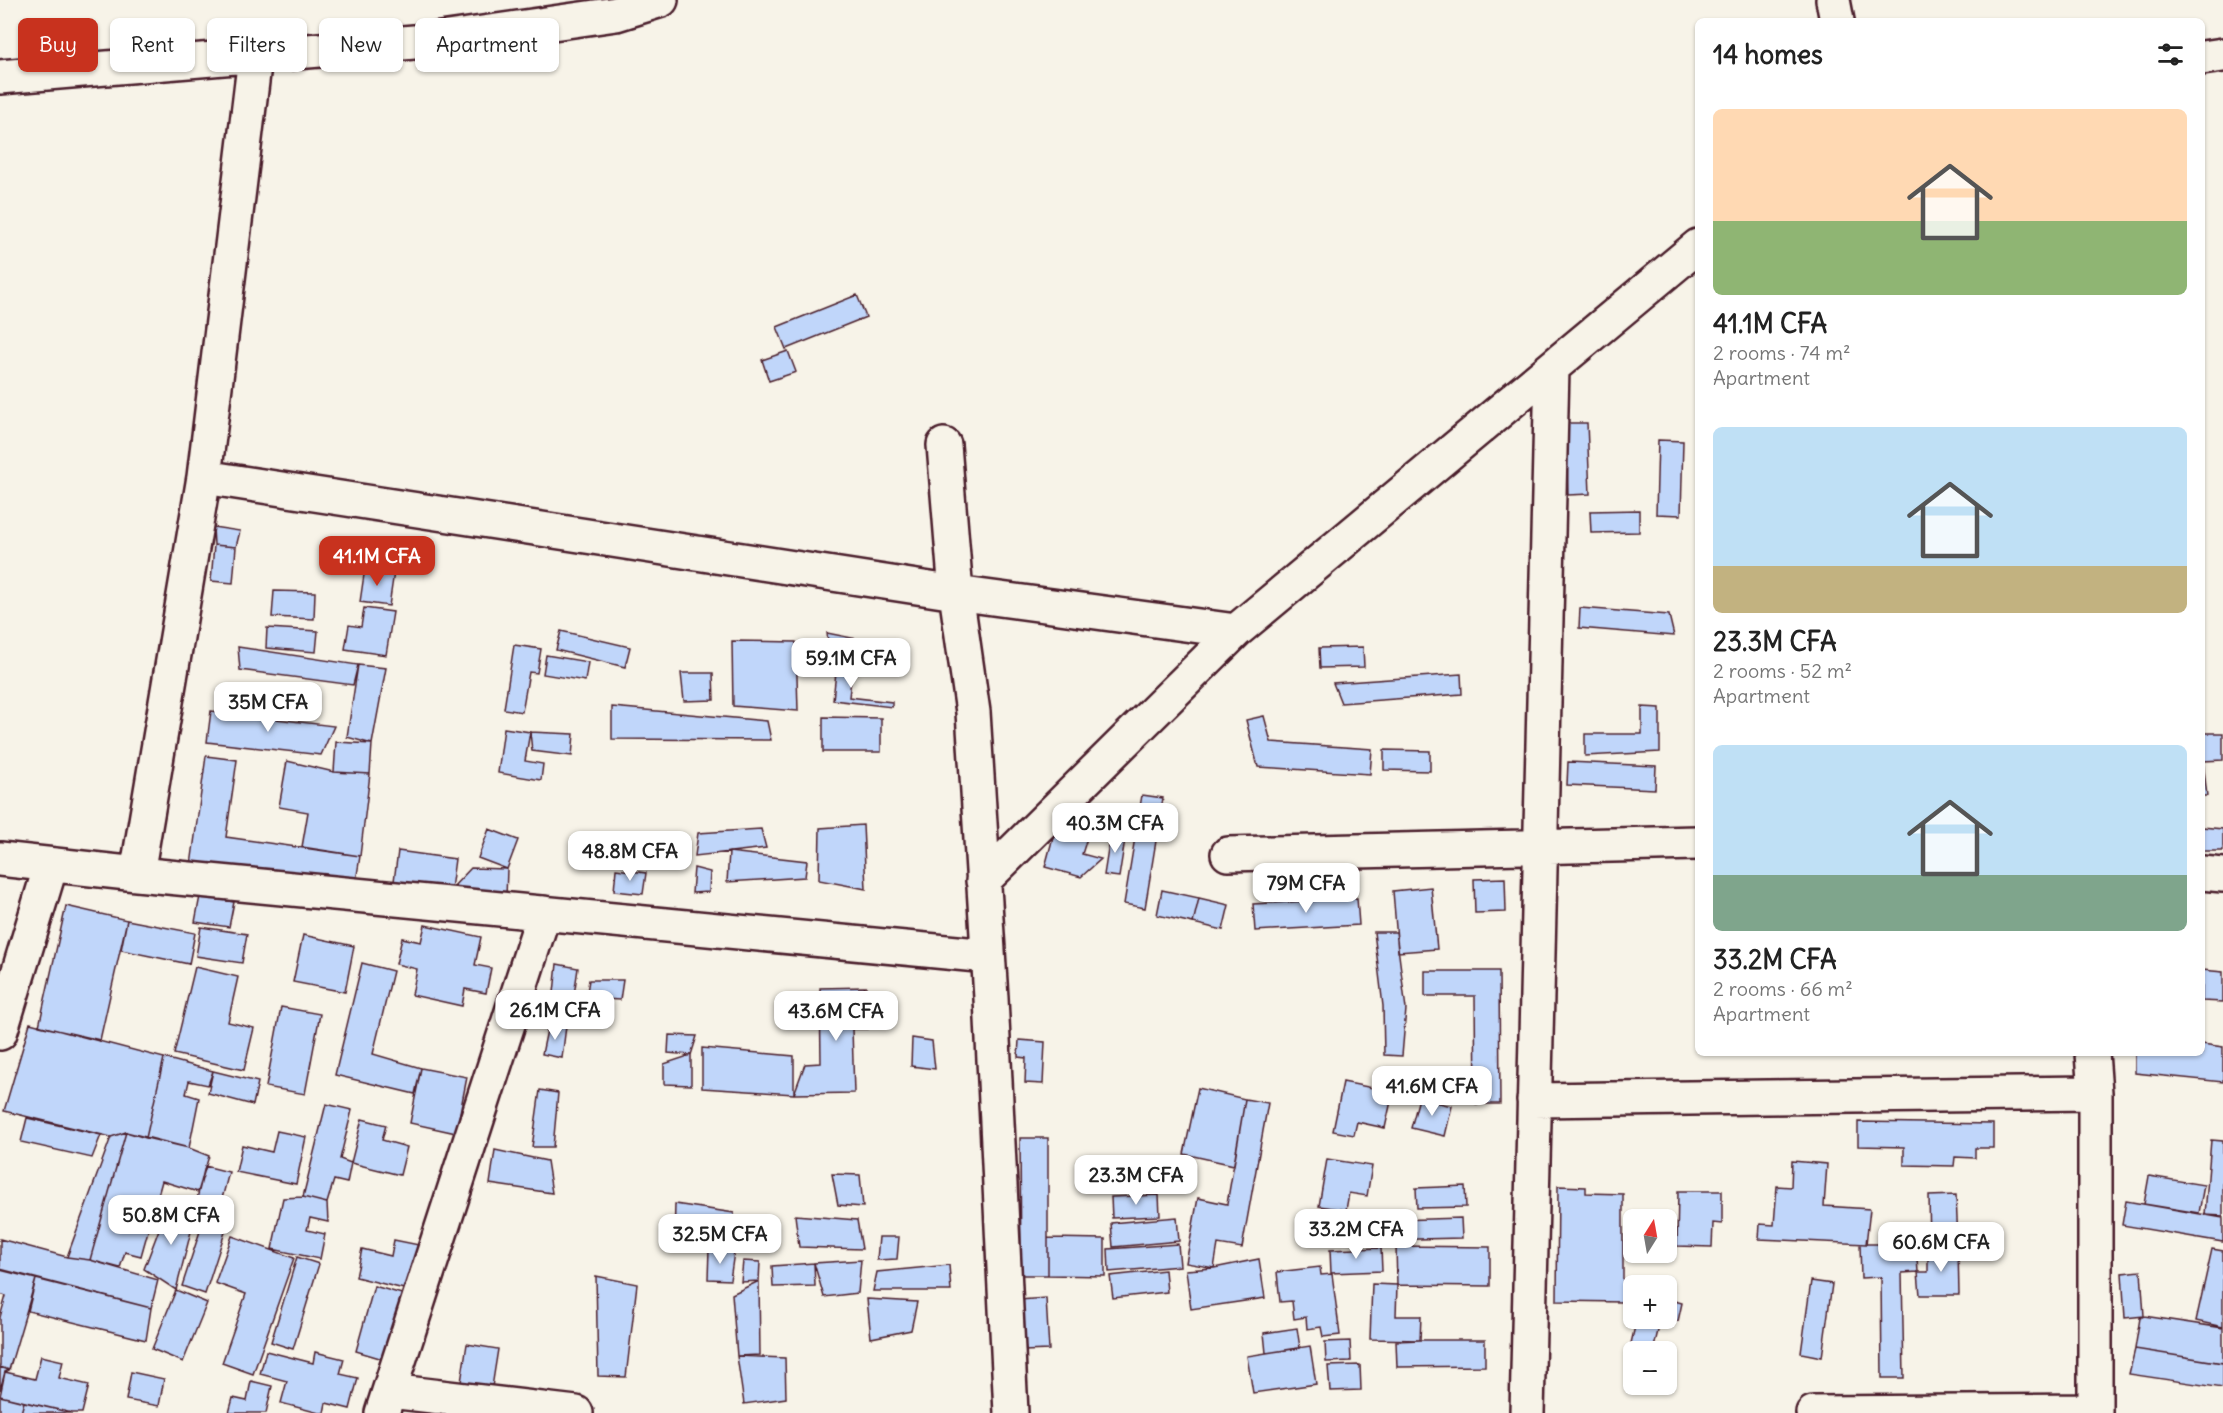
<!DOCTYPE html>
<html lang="en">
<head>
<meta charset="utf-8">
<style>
  :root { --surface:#fff; --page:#f6f6f6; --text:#222; --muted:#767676; --accent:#c8321e }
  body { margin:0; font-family:Delius,sans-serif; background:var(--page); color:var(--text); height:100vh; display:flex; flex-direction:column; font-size:22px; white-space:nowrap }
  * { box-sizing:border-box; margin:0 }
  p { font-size:20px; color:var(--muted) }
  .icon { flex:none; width:33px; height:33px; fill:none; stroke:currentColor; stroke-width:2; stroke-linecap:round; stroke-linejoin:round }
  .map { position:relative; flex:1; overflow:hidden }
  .sheet { position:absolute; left:1695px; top:18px; width:510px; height:1038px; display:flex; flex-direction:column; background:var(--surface); border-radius:9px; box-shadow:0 2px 4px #0004 }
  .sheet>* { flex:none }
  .guide { position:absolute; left:18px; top:18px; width:570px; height:54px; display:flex; gap:12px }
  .needle { width:39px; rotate:11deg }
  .fabs { position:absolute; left:1623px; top:1209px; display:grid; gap:12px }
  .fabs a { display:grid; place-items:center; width:54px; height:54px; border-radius:9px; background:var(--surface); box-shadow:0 2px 4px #0004; font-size:30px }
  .price { position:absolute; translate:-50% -51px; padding:0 14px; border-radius:12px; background:#fff; color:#222; font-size:20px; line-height:39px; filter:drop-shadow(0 2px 3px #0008) }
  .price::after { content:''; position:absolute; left:50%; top:36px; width:18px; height:14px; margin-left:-9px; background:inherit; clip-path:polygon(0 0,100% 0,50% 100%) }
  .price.selected { background:var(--accent); color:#fff }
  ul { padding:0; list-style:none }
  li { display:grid; align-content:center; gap:12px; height:318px; padding:0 18px }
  li span { display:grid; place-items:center; height:186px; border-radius:9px; color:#555 }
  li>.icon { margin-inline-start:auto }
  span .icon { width:108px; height:108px; fill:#fffc; stroke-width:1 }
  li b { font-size:26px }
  h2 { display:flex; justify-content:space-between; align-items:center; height:72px; padding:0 18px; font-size:26px }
  .tag { padding:0 21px; border-radius:9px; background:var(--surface); box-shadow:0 2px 4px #0004; font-size:21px; line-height:54px }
  .tag.selected { background:var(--accent); color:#fff }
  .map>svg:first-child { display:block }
  .building { fill:#c0d6fa; stroke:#4a1f2b; stroke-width:1.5 }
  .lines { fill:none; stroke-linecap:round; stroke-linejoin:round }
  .minor-casing { stroke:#4a1f2b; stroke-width:38 }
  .minor { stroke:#f7f3e8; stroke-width:33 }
</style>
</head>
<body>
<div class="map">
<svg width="2223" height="1413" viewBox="0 0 2223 1413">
  <rect width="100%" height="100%" fill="#f7f3e8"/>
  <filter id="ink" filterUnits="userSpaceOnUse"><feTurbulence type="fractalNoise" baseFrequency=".0167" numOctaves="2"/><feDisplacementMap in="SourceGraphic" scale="12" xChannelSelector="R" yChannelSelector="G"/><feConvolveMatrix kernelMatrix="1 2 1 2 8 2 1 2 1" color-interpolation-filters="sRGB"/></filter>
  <g filter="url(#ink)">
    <path class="building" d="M857,295L866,317L786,349L777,327Z
      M788,351L796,372L769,381L762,360Z
      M1566,423H1587L1590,494L1568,495Z
      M1658,440L1683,441L1681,515L1656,514Z
      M1639,510V532L1591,533L1590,511Z
      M213,527L240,531L236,547L214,545Z
      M214,545L236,547L233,583L211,581Z
      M365,568L394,572L389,606L360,602Z
      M274,591L315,592L314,619L272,617Z
      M364,608L393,612L386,655L345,649L349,625L361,627Z
      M1580,608L1669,615L1674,636L1579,628Z
      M267,628L318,631L316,652L266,648Z
      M561,631L630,647L625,667L556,650Z
      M827,633L857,639L853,663L830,659Z
      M732,641L796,642L798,711L733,706Z
      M514,645L541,649L537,673L529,672L522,712L504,709Z
      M238,647L358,665L353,685L240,670Z
      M1363,647L1364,667L1320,668L1319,648Z
      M546,655L588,662L585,681L543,674Z
      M853,663L849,697L892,702V707L833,700L836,672Z
      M358,665L386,668L372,744L347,737Z
      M681,673H713L714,700L684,701Z
      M1461,674L1462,694L1341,703L1333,683Z
      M612,707L767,721L771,740L612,739Z
      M1642,707L1660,708V752L1585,756V734H1642Z
      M211,711L334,726L321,755L207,742Z
      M1264,716L1271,742L1372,749L1370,774L1258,767L1246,720Z
      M823,717L881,718V752H823Z
      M504,728L530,732L525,761L543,764L541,780L498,773Z
      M530,732L574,734L572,756L532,751Z
      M2202,733H2223V760L2203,761L2207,796H2202Z
      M336,742L372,744L370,774L334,772Z
      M1384,750L1430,751V771L1384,770Z
      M206,756L237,760L226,837L360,856L355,888L191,865Z
      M287,761L334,772L370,774L360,856L302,847L308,812L279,807Z
      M1568,762L1656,766L1655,789L1567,785Z
      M1142,795L1163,798L1145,908L1124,904Z
      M863,825L866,889L819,880L820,828Z
      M1056,826L1088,835L1082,854L1101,859L1081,877L1045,867Z
      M2202,827L2223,829V851H2202Z
      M489,829L518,840L507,869L478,858Z
      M761,829L766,848L695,856L698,833Z
      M1111,831L1126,833L1119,877L1104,875Z
      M398,851L455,859L451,889L394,881Z
      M729,852L807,861L805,877L727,882Z
      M471,868L507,869L506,897L451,889Z
      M694,868L710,872L709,892L692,893Z
      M616,869L646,873L643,894L614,891Z
      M1505,878L1506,912L1475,913L1474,879Z
      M1431,887L1437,949L1398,952L1393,891Z
      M1162,890L1199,898L1193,923L1157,915Z
      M200,896L234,902L229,927L195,922Z
      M1199,898L1229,905L1223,930L1193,923Z
      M1357,898L1359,925L1255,931L1253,904Z
      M66,906L127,920L100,1040L39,1026Z
      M127,920L195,933L189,964L121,950Z
      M425,925L481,937L475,965L491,968L486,993L465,989L462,1006L412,995L417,969L396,964L402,938L421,942Z
      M201,927L247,934L242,963L196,956Z
      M1374,932H1396L1406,1009L1402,1056L1384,1055L1383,1006Z
      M303,935L354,946L345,992L293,982Z
      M362,963L393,971L373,1054L421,1068L415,1094L335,1075Z
      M557,964L578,968L574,995L554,993Z
      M195,967L238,977L228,1022L254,1028L244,1070L174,1054Z
      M2202,970L2223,972V1002L2202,1001Z
      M1425,971H1499L1500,1104H1476L1475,996H1425Z
      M589,980H623L620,1000L586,998Z
      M867,987L868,1029H852L854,1093L794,1094L805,1064L821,1063L820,988Z
      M574,995L572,1015L541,1014L545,1000Z
      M281,1007L320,1014L305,1094L266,1087Z
      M30,1023L164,1058L146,1138L126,1132L111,1137L4,1111Z
      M548,1025L566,1026L562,1058L542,1054Z
      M669,1035L697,1036L691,1055L668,1053Z
      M912,1038L932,1041L935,1069L911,1066Z
      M1019,1040L1045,1042L1043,1084L1025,1083L1026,1058L1018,1057Z
      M2202,1044L2223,1047V1082L2135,1073V1053H2202Z
      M702,1048L794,1056V1094L702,1088Z
      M691,1055V1085L664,1084V1064Z
      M164,1058L213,1071L208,1085L189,1081L186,1094L199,1098L189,1148L146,1138Z
      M421,1068L467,1077L456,1133L410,1123Z
      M213,1071L258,1082L253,1105L208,1093Z
      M1343,1082L1393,1092L1385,1128L1357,1122L1354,1135L1333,1131Z
      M1198,1088L1245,1099L1234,1165L1184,1154Z
      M540,1090L558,1093L553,1147H532Z
      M1419,1098L1452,1106L1445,1136L1411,1128Z
      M1245,1099L1268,1103L1242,1248L1218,1244L1214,1268L1186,1263L1198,1198L1227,1204Z
      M326,1104L352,1110L340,1159L351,1163L347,1183L334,1180L327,1203L303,1197Z
      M27,1118L101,1135L92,1158L21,1142Z
      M362,1119L386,1125L382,1140L407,1147L400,1175L351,1163Z
      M1858,1122L1993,1124V1148H1975V1158L1955,1157L1954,1166L1904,1165V1147L1858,1146Z
      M277,1131L306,1137L296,1184L236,1172L242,1145L272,1152Z
      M126,1132L90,1260L67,1257L111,1137Z
      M126,1132L189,1148L209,1156L198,1192L162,1181L141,1256L125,1252L120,1268L90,1260Z
      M1020,1138H1048V1275H1021Z
      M2211,1140L2223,1141V1216L2205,1215Z
      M495,1150L547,1161L552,1193L490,1184Z
      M1327,1159L1372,1166L1367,1196L1349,1193L1346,1210L1319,1206Z
      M1792,1161L1827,1164L1824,1206L1870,1209L1866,1244L1759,1239L1760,1224L1774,1225L1777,1186L1791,1187Z
      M205,1166L229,1172L218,1214L195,1207Z
      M832,1174L860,1175L863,1207L838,1205Z
      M2149,1176L2204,1185L2199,1213L2144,1204Z
      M1465,1186L1466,1207L1417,1208L1416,1188Z
      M1558,1186L1586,1187V1193L1623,1194V1302L1557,1301Z
      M1678,1191H1722V1224L1713,1223L1712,1247L1677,1246Z
      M1159,1195L1160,1216L1112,1218L1111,1197Z
      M1956,1195L1958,1243H1930L1929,1196Z
      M303,1197L327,1203L328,1222L310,1218L307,1230L325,1234L320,1259L272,1249L283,1198Z
      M2126,1201L2223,1218V1242L2122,1225Z
      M169,1203L195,1216L176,1290L144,1269Z
      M675,1204L734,1213L735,1237L674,1239Z
      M795,1215L857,1220L862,1249L799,1247Z
      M1177,1217L1179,1241L1113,1247L1111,1223Z
      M1461,1218L1462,1238L1331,1241V1222Z
      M203,1222L226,1229L205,1294L182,1286Z
      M232,1236L294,1258L253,1374L222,1363L246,1294L215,1283Z
      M879,1237H899L897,1259L877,1260Z
      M1048,1238L1105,1239V1276L1048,1275Z
      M0,1239L67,1257L90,1260L158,1280L151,1308L0,1269Z
      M394,1240L419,1245L408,1290L356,1277L362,1249L391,1256Z
      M1178,1244L1180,1266L1109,1272L1108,1249Z
      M1860,1244H1922V1259L1917,1258L1918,1272L1902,1273L1904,1378H1882L1881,1277L1861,1278Z
      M1396,1246L1490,1247V1286L1397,1285Z
      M1958,1247L1959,1295H1920L1918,1272H1928V1248Z
      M1381,1248L1382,1271L1331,1273L1330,1250Z
      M709,1249L734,1252L730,1280L708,1279Z
      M2212,1249L2223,1251V1327L2196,1321Z
      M297,1257L319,1264L293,1349L271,1342Z
      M1259,1259L1265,1298L1191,1309L1186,1270L1214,1268Z
      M861,1260L858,1293L824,1297L814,1263Z
      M743,1261L760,1262L759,1281L741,1282Z
      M814,1263L815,1286L773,1287L772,1266Z
      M949,1265L951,1291H873L877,1272Z
      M1320,1267L1321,1275L1332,1274L1340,1335L1323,1337L1321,1327L1307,1329L1306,1317L1294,1319L1292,1301L1280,1302L1277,1272Z
      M0,1270L36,1279L9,1370L0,1367V1317L6,1296L0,1294Z
      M1165,1270L1167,1292L1113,1298L1110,1276Z
      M2141,1271L2144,1316L2125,1318L2122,1273Z
      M596,1276L637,1284L626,1377L598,1376Z
      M36,1279L151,1308L146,1340L28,1311Z
      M759,1281L760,1355L737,1356L732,1294Z
      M1646,1281L1664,1286H1645Z
      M1811,1281L1832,1284L1822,1357L1801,1353Z
      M1372,1284L1397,1285L1396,1316H1421L1420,1340L1370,1339Z
      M374,1286L402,1294L383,1359L356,1351Z
      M1666,1286L1670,1287L1667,1299L1682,1303L1678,1321L1666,1318Z
      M176,1290L207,1303L183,1362L152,1349Z
      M1046,1298L1049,1350L1023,1351L1019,1300Z
      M867,1299L917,1302L911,1330L871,1338Z
      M2144,1316L2223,1328V1363L2135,1349L2140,1318Z
      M1637,1318H1661L1653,1352H1634V1362L1627,1360Z
      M1297,1328L1300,1348L1266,1353L1264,1333Z
      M1420,1340H1485V1366L1397,1367L1396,1341Z
      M1350,1341L1351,1361L1326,1362L1325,1342Z
      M467,1344L498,1349L492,1387L461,1382Z
      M1310,1346L1316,1384L1253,1393L1247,1356Z
      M2135,1349L2223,1363V1388L2129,1374Z
      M266,1351L313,1363L315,1352L344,1359L340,1374L358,1378L350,1409L326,1403L324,1413H319L281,1403L287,1381L260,1374Z
      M41,1356L63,1361L59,1378L89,1385L82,1413H72L0,1396L5,1372L35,1379Z
      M737,1356L785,1358L786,1398L744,1404Z
      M1360,1365L1361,1390L1330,1391L1328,1366Z
      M0,1367L9,1370L5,1372L0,1390Z
      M131,1372L164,1379L159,1406L126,1400Z
      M251,1381L272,1386L266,1413H229L233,1398L247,1401Z
      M0,1396L24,1402L21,1413H0Z
      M24,1402L72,1413H21Z"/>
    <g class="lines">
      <defs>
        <path id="minor" d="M1833,0L1837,21
          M2202,58L2223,55
          M0,77L426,41L616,14L661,0
          M944,445L956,593L973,712L991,998L1011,1413
          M204,477L956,593L1236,631
          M1228,854L1698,843
          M0,859L137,874L988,956
          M2202,873L2223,875
          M137,874L204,477L255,57
          M983,881L1236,631L1698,246
          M0,1033L51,865
          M2092,1053L2095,1093V1413
          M1534,1100L2095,1093
          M390,1391L576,1413
          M382,1413L544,913
          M1527,1413L1552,368
          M1813,1413L2095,1411"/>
      </defs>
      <use href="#minor" class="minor-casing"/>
      <use href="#minor" class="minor"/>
    </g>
  </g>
</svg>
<div class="fabs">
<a><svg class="needle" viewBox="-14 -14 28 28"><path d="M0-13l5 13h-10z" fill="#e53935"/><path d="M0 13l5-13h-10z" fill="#767676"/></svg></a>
<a>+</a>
<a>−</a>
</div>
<b class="price selected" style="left:377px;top:587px">41.1M CFA</b>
<b class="price" style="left:851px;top:689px">59.1M CFA</b>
<b class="price" style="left:268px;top:733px">35M CFA</b>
<b class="price" style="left:1115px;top:854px">40.3M CFA</b>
<b class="price" style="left:630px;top:882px">48.8M CFA</b>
<b class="price" style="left:1306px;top:914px">79M CFA</b>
<b class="price" style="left:555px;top:1041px">26.1M CFA</b>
<b class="price" style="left:836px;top:1042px">43.6M CFA</b>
<b class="price" style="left:1432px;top:1117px">41.6M CFA</b>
<b class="price" style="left:1136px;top:1206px">23.3M CFA</b>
<b class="price" style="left:171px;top:1246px">50.8M CFA</b>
<b class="price" style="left:1356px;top:1260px">33.2M CFA</b>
<b class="price" style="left:720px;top:1265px">32.5M CFA</b>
<b class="price" style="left:1941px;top:1273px">60.6M CFA</b>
<div class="guide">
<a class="tag selected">Buy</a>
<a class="tag">Rent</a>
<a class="tag">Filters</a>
<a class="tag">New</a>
<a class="tag">Apartment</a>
</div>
<section class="sheet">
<h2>14 homes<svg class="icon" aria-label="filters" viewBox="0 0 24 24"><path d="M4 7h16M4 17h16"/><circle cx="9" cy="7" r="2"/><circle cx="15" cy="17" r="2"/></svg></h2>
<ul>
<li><span style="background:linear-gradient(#ffd9b3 60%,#8fb573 0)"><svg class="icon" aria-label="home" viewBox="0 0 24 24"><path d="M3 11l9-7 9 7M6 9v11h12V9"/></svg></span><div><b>41.1M CFA</b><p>2 rooms · 74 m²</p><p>Apartment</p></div></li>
<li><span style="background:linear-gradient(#bfe0f5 75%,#c2b280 0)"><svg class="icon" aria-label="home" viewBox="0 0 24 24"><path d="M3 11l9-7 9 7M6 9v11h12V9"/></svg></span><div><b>23.3M CFA</b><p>2 rooms · 52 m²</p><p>Apartment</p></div></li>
<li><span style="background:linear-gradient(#bfe0f5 70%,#7fa58c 0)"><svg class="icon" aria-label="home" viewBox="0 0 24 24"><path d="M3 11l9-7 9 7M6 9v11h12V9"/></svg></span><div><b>33.2M CFA</b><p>2 rooms · 66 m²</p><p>Apartment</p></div></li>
</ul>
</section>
</div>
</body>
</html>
